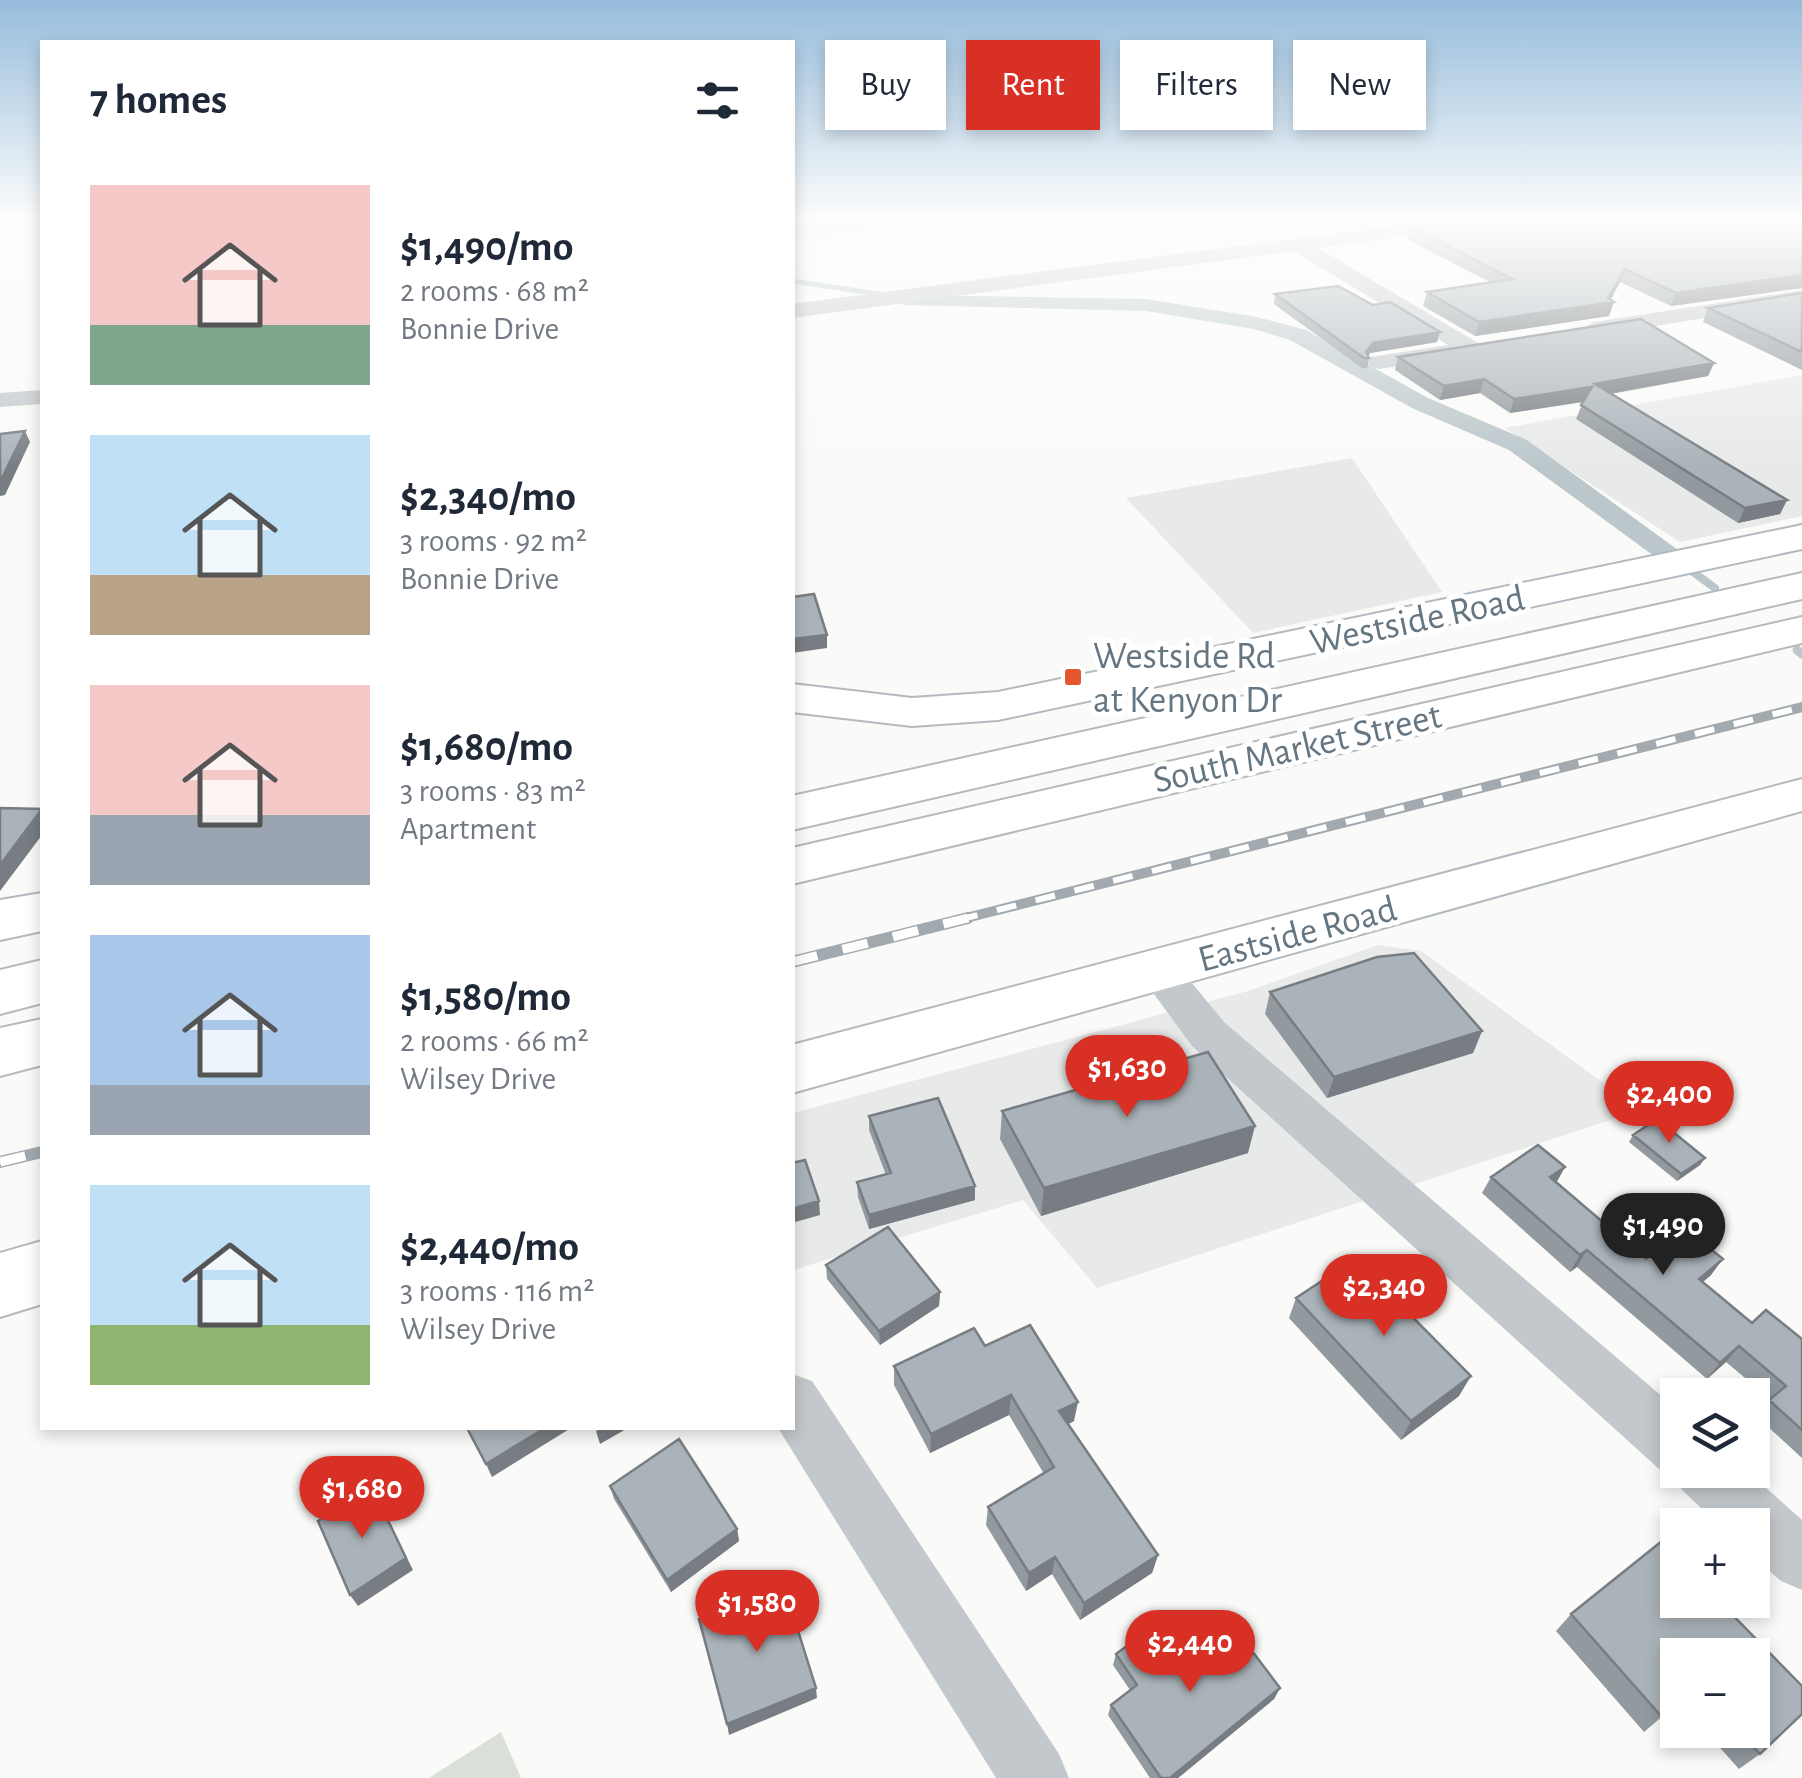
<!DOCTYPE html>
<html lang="en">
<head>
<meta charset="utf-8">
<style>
  :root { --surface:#fff; --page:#f2f2f3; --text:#1f2937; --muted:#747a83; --accent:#d93025 }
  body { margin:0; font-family:"Alegreya Sans",sans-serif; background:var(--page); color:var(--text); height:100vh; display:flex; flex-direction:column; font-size:38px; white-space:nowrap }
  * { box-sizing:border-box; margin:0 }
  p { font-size:32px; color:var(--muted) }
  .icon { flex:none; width:55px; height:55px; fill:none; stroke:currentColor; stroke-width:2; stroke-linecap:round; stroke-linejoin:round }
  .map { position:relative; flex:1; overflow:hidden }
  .panel { position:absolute; left:40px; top:40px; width:755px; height:1390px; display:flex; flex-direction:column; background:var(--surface); border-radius:0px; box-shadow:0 5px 15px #0003 }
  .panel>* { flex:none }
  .guide { position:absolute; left:825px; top:40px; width:825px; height:90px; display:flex; gap:20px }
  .tools { position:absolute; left:1660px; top:1378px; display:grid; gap:20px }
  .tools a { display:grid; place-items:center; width:110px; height:110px; border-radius:0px; background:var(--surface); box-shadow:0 5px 15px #0003; font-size:50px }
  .price { position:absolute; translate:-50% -85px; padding:0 22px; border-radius:35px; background:var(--accent); color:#fff; font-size:32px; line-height:65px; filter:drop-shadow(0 2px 5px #0008) }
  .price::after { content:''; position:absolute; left:50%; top:60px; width:30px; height:22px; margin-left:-15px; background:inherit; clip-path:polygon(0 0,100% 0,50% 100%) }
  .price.active { background:#222; color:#fff }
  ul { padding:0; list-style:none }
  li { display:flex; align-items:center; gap:30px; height:250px; padding:0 50px }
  li span { display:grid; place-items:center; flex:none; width:280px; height:200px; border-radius:0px; color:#555 }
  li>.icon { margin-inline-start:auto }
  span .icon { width:120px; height:120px; fill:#fffc; stroke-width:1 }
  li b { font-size:42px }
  h2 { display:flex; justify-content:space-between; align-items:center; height:120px; padding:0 50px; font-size:42px }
  .chip { padding:0 35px; border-radius:0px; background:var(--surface); box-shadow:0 5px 15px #0003; font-size:35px; line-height:90px }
  .chip.active { background:var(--accent); color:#fff }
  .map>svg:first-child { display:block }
  .built { fill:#e8e9e9 }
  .green { fill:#dadfd7 }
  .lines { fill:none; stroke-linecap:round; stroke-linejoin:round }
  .stream-far2 { stroke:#bbc7cb; stroke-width:5 }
  .stream-far1 { stroke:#bbc7cb; stroke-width:8 }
  .stream { stroke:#bbc7cb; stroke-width:9 }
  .canal { fill:#bbc7cb; fill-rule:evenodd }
  .secondary-casing { stroke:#b3babf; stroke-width:4 }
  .primary-casing { stroke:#b5babe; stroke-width:4 }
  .street { fill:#c3c8cc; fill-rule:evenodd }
  .secondary { fill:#fff; fill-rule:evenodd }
  .primary { fill:#fff; fill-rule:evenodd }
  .rail-far1-casing { stroke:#a2aab0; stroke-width:10 }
  .rail-casing { stroke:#a2aab0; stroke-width:12 }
  .rail-far1 { stroke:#fff; stroke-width:6; stroke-dasharray:20; stroke-linecap:butt }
  .rail { stroke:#fff; stroke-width:9; stroke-dasharray:26; stroke-linecap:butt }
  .wall { fill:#929a9f }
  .shaded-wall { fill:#777d82 }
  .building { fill:#aab3b9; stroke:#777d82; stroke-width:2.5 }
  .poi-dot { fill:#e4572e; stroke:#fff; stroke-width:4 }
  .labels { text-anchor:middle; stroke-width:10; stroke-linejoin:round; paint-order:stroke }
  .street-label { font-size:38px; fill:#657683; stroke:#fff }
  .poi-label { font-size:38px; fill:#657683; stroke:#fff; text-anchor:start }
</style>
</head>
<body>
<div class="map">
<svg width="1802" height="1778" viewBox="0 0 1802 1778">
  <rect width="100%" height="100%" fill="#fafaf8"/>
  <path class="built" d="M1802,375V516L1680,542L1505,428Z
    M1352,458L1442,592L1253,633L1126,498Z
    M1378,945L1421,951L1641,1110L1097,1288L1023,1200L793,1270V1113L1248,991Z"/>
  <path class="green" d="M793,220H935L793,240Z
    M501,1732L521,1778H429Z"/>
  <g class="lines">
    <path class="stream-far2" d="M792,281L885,295"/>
    <path class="stream-far1" d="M1693,572L1715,588"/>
    <path class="stream" d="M1797,650L1802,654"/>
    <path class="canal" d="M911,295L1146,299L1257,317L1306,330L1428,398L1527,440L1678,550L1674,556H1654L1509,450L1412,408L1290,340L1254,329L1146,311L904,305L901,301Z"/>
    <defs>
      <path id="secondary" d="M1802,525V549L998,720L912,726L792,712V684L912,698L998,692Z
        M1802,779V811L792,1093V1045Z
        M42,893V931L0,940V900Z
        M42,1241V1304L0,1317V1253Z"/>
      <path id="primary" d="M1802,573V599L792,830V796Z
        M1802,617V643L792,884V848Z
        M42,960V1003L0,1014V970Z
        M42,1019V1065L0,1076V1028Z"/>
    </defs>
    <use href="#secondary" class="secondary-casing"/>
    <use href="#primary" class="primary-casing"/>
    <path class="street" d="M1438,220H1495L1486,226L1318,248L1478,343L1482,348L1478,353L1379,369L1371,367L1367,362L1371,357L1448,345L1294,251L792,318V304Z
      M1802,290V302L1594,336L1583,329L1594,322Z
      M42,390V404L0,407V393Z
      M1158,956L1173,960L1224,1022L1678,1410V1470H1746L1802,1520V1590L1781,1581L1752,1556V1525H1719L1682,1490L1675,1475L1658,1468L1192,1046L1137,971L1143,960Z
      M792,1374L812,1381L1059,1754L1069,1778H996L778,1428H792Z"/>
    <use href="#secondary" class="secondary"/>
    <use href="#primary" class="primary"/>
    <defs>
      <path id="rail-far1" d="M958,920L1802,707"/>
      <path id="rail" d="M792,962L968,918
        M0,1162L42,1152"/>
    </defs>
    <use href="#rail-far1" class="rail-far1-casing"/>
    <use href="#rail" class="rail-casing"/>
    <use href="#rail-far1" class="rail-far1"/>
    <use href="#rail" class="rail"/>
  </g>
  <path class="wall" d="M1802,220V288L1671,306L1620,282L1610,300L1609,316L1475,336L1423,306L1427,292L1490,282L1408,240L1411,227Z
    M1802,293V370L1703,322L1708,308Z
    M1275,294L1437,342L1370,353L1368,356L1369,358L1367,368H1362L1274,304Z
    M1398,357L1714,363L1708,376L1611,394L1787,500L1780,514L1738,523L1576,419L1583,402L1510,413L1480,393L1440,400L1395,370Z
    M1270,992L1482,1031L1473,1053L1327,1098L1265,1014Z
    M1002,1111L1248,1153L1041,1216L1000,1139Z
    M869,1116L975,1200L869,1229L858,1197L857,1182L886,1175L869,1130Z
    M1633,1135L1705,1158L1700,1165L1677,1181L1629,1142Z
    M1565,1167L1556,1183L1646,1259L1711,1275L1703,1282L1752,1323L1802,1339V1458L1755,1415L1770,1399L1726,1362L1707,1379L1577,1267L1570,1272L1482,1193L1491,1177Z
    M826,1265L940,1292L939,1306L880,1345L827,1279Z
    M1296,1298L1459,1396L1401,1440L1289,1318Z
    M985,1346L1074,1421L1068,1424L1158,1555L1152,1573L1080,1620L1052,1574L1026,1591L986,1525L988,1507L1044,1474L1009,1415L930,1453L894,1385V1366Z
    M610,1486L737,1529L739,1541L671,1592L614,1499Z
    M1662,1541L1678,1558V1600H1718L1802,1686V1714L1760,1754L1739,1769L1704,1730H1752V1655H1678V1703L1644,1732L1556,1631L1571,1614Z
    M1116,1654L1171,1662L1280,1688L1274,1699L1178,1778H1150L1108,1715L1111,1705L1130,1690L1113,1665Z"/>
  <path class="shaded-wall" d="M1379,220H1405L1378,224Z
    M1625,269L1620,282L1609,303L1614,302L1609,316L1475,336L1479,322Z
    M1802,275V288L1671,306L1676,293Z
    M1440,332L1437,342L1370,353L1367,358L1366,352L1373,343Z
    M1714,363L1708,376L1590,397L1595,384Z
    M1484,379L1480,393L1440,400L1444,386Z
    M1592,387L1588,401L1510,413L1514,399Z
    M25,431L30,442L5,495L0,496V482Z
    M1787,500L1780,514L1738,523L1745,508Z
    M827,635V648L792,653V639Z
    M42,810V835L0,891V865Z
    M1482,1031L1473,1053L1327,1098L1334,1077Z
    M1255,1126L1248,1153L1041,1216L1044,1188Z
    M1705,1158L1700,1165L1677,1181L1681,1174Z
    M1565,1167L1556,1183L1550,1177Z
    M975,1186V1200L869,1229V1215Z
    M819,1201L820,1215L792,1223V1209Z
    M1587,1250L1577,1267L1570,1272L1580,1255Z
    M1723,1259L1711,1275L1687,1295L1699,1279Z
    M940,1292L939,1306L880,1345L879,1331Z
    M1739,1346L1726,1362L1707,1379L1720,1363Z
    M1471,1376L1459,1396L1401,1440L1411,1421Z
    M1011,1395L1009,1415L930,1453L931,1434Z
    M1078,1402L1074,1421L1056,1431L1059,1411Z
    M545,1428H571L492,1477L486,1464Z
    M602,1428H628L600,1444L596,1431Z
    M372,1487L413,1570L358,1606L350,1595Z
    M737,1529L739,1541L671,1592L667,1580Z
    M1158,1555L1152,1573L1080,1620L1084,1603Z
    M1055,1557L1052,1574L1026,1591L1029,1573Z
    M816,1688L817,1698L729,1735L727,1724Z
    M1280,1688L1274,1699L1178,1778H1170Z"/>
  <path class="building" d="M1465,220H1802V275L1676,293L1625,269L1608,298L1614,302L1479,322L1427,292L1512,279L1411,227Z
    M1338,286L1373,305L1390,302L1440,332L1373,343L1366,352L1369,358H1364L1275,294Z
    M1802,293V352L1708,308Z
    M1641,319L1714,363L1595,384L1787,500L1745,508L1581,405L1592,387L1514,399L1484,379L1444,386L1398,357Z
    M25,431L0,482V434Z
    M814,594L827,635L792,639V597Z
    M0,808L42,809L0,865Z
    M1414,953L1482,1031L1334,1077L1270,992L1377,957Z
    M1208,1052L1255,1126L1044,1188L1002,1111Z
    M938,1098L975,1186L869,1215L857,1182L891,1173L869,1116Z
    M1657,1119L1705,1158L1681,1174L1633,1135Z
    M1538,1145L1565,1167L1550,1177L1646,1259L1685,1228L1723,1259L1699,1279L1752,1323L1766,1310L1802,1339V1430L1769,1400L1786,1386L1739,1346L1720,1363L1587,1250L1580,1255L1491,1177Z
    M805,1160L819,1201L792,1209V1163Z
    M888,1227L940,1292L879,1331L826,1265Z
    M1355,1259L1471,1376L1411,1421L1296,1298Z
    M1030,1325L1078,1402L1059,1411L1158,1555L1084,1603L1055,1557L1029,1573L988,1507L1054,1467L1011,1395L931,1434L894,1366L974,1328L985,1346Z
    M467,1428H545L486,1464Z
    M679,1439L737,1529L667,1580L610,1486Z
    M372,1487L406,1558L350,1595L318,1521Z
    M1662,1541L1678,1558V1600H1718L1802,1686V1714L1760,1754L1738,1730H1752V1655H1678V1703L1662,1717L1571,1614Z
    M784,1586L816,1688L727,1724L699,1619Z
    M1227,1618L1280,1688L1170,1778H1161L1111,1705L1137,1685L1116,1654L1148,1630L1171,1662Z"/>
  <linearGradient id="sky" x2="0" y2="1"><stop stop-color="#96bcdc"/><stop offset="0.47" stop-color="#fdfdfc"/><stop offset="1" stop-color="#fdfdfc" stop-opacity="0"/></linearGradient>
  <rect width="1802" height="469" fill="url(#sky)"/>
  <rect class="poi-dot" x="1063" y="667" width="20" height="20" rx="5"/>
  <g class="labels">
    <g class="street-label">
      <text transform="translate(1417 619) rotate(-12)" y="13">Westside Road</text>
      <text transform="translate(1297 747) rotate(-13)" y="13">South Market Street</text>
      <text transform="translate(1297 933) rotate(-15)" y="13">Eastside Road</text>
    </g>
    <g class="poi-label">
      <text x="1093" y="668">Westside Rd<tspan x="1093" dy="44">at Kenyon Dr</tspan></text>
    </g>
  </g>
</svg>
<div class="tools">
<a><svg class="icon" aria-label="layers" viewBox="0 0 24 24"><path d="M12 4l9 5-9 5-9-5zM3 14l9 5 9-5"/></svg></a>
<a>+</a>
<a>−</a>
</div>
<b class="price" style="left:1127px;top:1120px">$1,630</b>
<b class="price" style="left:1669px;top:1146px">$2,400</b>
<b class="price active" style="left:1663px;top:1278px">$1,490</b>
<b class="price" style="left:1384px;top:1339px">$2,340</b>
<b class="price" style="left:362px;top:1541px">$1,680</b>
<b class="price" style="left:757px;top:1655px">$1,580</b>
<b class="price" style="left:1190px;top:1695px">$2,440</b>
<div class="guide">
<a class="chip">Buy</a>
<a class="chip active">Rent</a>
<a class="chip">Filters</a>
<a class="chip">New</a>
</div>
<section class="panel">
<h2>7 homes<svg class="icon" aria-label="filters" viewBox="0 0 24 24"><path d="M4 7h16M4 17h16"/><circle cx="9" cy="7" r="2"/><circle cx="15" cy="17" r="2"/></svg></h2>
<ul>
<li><span style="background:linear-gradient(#f6c9c9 70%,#7fa58c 0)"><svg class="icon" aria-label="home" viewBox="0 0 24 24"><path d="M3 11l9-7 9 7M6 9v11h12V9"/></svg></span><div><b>$1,490/mo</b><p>2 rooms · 68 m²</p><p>Bonnie Drive</p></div></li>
<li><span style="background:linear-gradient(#bfe0f5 70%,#b9a48a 0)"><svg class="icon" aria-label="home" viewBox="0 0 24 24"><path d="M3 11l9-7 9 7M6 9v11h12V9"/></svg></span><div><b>$2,340/mo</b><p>3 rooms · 92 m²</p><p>Bonnie Drive</p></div></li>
<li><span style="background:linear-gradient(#f6c9c9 65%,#9aa5b1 0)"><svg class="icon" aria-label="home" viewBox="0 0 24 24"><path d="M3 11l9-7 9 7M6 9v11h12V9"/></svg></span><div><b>$1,680/mo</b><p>3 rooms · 83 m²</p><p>Apartment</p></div></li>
<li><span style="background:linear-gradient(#a9c7e8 75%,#9aa5b1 0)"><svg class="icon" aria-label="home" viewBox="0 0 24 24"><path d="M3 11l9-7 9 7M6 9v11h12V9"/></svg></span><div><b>$1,580/mo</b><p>2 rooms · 66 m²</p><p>Wilsey Drive</p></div></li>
<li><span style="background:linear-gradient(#bfe0f5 70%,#8fb573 0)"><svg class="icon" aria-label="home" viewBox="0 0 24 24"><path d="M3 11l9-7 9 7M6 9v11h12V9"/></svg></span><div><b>$2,440/mo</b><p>3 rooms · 116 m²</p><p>Wilsey Drive</p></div></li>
</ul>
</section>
</div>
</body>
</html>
